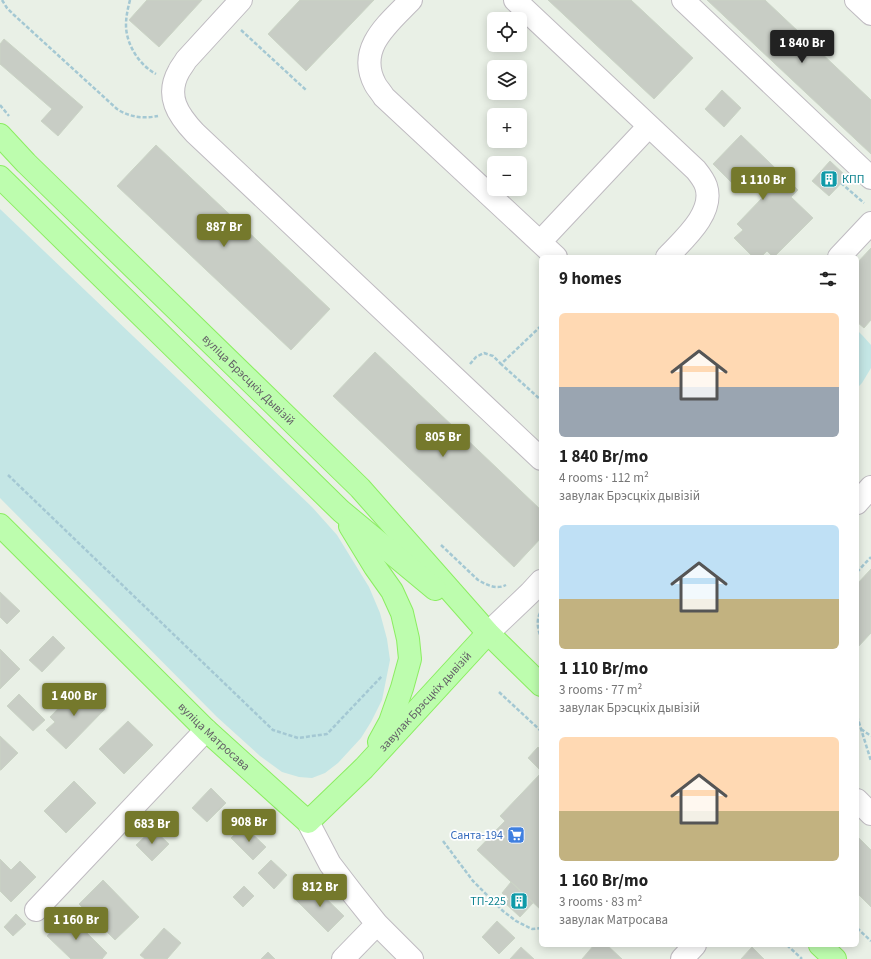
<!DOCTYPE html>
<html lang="en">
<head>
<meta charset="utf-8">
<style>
  :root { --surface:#fff; --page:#f2f2f2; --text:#222; --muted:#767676; --accent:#75792c }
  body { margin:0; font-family:"Source Sans 3",sans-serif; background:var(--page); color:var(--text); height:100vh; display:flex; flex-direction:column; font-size:15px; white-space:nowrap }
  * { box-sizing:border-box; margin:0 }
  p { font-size:13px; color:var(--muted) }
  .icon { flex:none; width:22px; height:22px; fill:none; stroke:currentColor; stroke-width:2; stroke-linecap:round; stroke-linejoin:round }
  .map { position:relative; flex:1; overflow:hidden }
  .panel { position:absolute; left:539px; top:255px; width:320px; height:692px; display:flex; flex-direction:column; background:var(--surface); border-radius:6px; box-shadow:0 2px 10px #0003 }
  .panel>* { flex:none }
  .fabs { position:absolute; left:487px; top:12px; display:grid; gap:8px }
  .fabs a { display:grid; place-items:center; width:40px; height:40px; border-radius:6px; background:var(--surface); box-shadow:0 2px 10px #0003; font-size:20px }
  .price { position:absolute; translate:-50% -34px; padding:0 9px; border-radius:4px; background:var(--accent); color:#fff; font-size:13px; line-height:26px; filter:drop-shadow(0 1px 2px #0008) }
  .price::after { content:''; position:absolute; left:50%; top:24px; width:12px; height:9px; margin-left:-6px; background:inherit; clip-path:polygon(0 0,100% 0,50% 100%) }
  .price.active { background:#222; color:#fff }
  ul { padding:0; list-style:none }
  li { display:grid; align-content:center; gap:8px; height:212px; padding:0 20px }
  li span { display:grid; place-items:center; height:124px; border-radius:6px; color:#555 }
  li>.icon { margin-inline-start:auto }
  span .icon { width:72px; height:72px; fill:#fffc; stroke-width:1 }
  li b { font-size:17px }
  h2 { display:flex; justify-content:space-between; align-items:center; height:48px; padding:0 20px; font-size:17px }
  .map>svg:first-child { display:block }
  .green { fill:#c4e6e5 }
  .building { fill:#c8cdc5; stroke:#cad4c5 }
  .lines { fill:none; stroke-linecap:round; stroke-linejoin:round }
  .minor-casing { stroke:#bfbbc1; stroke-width:24 }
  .major-casing { stroke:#8bee61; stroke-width:24 }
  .path { stroke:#a4c8d3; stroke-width:2.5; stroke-dasharray:4 2; stroke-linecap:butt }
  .minor { stroke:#fff; stroke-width:22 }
  .major { stroke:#bdfdae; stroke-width:22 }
  .labels { text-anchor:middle; stroke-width:3.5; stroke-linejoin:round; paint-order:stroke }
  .culture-label { font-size:12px; fill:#0d838f; stroke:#fff; text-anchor:start }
  .street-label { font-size:12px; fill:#625e66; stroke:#fff }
  .shop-label { font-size:12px; fill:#366cbe; stroke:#fff; text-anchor:end }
</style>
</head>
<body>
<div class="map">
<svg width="871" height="959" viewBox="0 0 871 959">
  <rect width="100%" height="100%" fill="#e9f0e6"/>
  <path class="green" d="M0,209L312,507L337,535L369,587L380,613L387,639L390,660L382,700L371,722L361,738L338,763L325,773L312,778L299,777L282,772L260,756L217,717L0,498Z
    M857,330L863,336L871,345V368L862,383L857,388Z"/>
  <path class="building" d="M147,0H202L159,47L129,20Z
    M300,0H374L306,71L268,34Z
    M548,0H631L693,58L654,99Z
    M707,0H765L871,100V154Z
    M4,39L83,107L58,136L41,121L52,109L0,64V44Z
    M722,90L741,108L724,127L705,109Z
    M741,135L798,190L791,197L813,218L774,257H773L767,251L761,257H753L734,238L743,230L737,224L764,196L750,183L741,192L713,164Z
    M156,145L330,309L291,350L117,186Z
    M830,161L847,177L829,196L812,181Z
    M871,248V320L864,328L857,322V263Z
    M375,352L541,510V538L514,567L333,396Z
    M871,569V633L858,647L857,646V584Z
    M0,592L20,611L7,624L0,617Z
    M53,636L65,648L42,672L29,660Z
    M0,649L20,669L0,689Z
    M81,685L105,709L66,749L46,730L55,722L50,717Z
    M19,694L45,720L33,731L7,706Z
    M128,721L153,745L124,774L99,749Z
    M0,736L18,753L1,770H0Z
    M538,747L541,750V771L528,758Z
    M541,773V910L477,850L505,821L500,816Z
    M74,781L96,803L66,833L44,811Z
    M211,788L226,803L207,822L192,808Z
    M244,826L266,847L253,860L231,838Z
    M153,829L169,844L152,861L136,845Z
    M857,836L871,850V907L857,893Z
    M0,859L11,870L20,861L36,877L11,902L0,891Z
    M271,860L287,875L274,889L258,873Z
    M103,880L139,917L115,940L79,904Z
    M511,882L533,903L520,917L505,903L509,899L502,893Z
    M311,884L344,916L328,932L296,900Z
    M244,886L254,896L243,907L233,897Z
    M16,914L26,924L13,936L4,927Z
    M68,914L107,953L102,959H71L47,936Z
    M497,921L515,938L499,954L482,937Z
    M164,928L181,943L167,959H145L140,955Z
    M594,945H607L622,959H582Z
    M521,947L534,959H510Z
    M752,947L764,959H741Z
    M268,952L275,959H261Z"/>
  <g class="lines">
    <defs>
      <path id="minor" d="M241,0L186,60C184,64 181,67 179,71C165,96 178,115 195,133L541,459
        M411,0C389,23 356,48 375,84C377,88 381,92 384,97L556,257
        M515,0L696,170C700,175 704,180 706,186C715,213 683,240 667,257
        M683,0L871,178
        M856,0L871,14
        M540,242L649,126
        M839,257L871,223
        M857,503L871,487
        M488,633L530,593L541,581
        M857,800L871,814
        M308,822L330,864L353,894L377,924L412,959
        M36,910L206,730
        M343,959L377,924
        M682,959L695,945"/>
      <g id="major">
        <path id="s1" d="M0,135L26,163L360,488L488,633L541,685"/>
        <path d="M0,177L341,511L435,589"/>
        <path id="s2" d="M0,525L206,730L308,822L364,768L488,633"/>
        <path d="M350,526L375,567L392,591L402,613L408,639L410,659L402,688L390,722L379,742"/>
        <path d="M820,945L835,959"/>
      </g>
    </defs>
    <use href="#minor" class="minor-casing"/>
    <use href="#major" class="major-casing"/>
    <path class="path" d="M2,0L7,8L14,15L117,109C129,117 143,119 158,116
      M130,0C128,8 126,16 126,25C126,44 139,65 156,74
      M241,30L306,90
      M0,105L9,116
      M841,183L864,203
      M541,326L501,364L541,400
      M470,364L476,357L484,353L493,356L501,364
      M8,475L273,730L298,738L327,734L382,676
      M441,545L478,580C487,585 496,590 506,585
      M857,572L871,557
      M540,613C536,622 538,629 541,638
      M499,692L541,731
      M857,716L871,761
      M861,729L871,736
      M443,841L473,881L503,911L516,921L532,929L541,928
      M857,928L871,941
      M787,945L802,959"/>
    <use href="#minor" class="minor"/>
    <use href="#major" class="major"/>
  </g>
  <defs>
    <symbol id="building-square" viewBox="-11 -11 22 22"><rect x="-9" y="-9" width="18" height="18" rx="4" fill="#0f9aa8" stroke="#fff"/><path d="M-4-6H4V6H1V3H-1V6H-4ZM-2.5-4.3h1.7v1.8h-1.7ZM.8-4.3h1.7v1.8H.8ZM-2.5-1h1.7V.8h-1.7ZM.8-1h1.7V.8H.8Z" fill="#fff"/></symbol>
    <symbol id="supermarket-square" viewBox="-11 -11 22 22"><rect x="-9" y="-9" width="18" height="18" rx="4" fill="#3f7fe0" stroke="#fff"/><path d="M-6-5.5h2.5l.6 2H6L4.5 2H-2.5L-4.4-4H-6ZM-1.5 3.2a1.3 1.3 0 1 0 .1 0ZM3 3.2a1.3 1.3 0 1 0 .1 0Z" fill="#fff"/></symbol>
  </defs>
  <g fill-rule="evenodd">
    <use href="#building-square" x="819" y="169" width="20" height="20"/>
    <use href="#supermarket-square" x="506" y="825" width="20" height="20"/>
    <use href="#building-square" x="509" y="891" width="20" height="20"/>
  </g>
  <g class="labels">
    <g class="culture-label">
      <text x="842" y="183">КПП</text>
      <text x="506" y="905" text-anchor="end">ТП-225</text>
    </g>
    <g class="street-label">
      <text dy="4" stroke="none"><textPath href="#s1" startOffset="349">вуліца Брэсцкіх Дывізій</textPath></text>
      <text dy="4" stroke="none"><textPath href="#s2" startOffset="596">завулак Брэсцкіх дывізій</textPath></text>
      <text dy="4" stroke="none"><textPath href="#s2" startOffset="301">вуліца Матросава</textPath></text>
    </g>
    <g class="shop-label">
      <text x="503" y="839">Санта-194</text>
    </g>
  </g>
</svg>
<div class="fabs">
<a><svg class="icon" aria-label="locate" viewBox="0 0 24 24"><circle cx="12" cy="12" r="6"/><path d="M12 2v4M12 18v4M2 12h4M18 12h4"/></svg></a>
<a><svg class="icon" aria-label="layers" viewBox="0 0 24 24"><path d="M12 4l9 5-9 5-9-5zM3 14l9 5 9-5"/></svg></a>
<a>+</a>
<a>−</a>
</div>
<b class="price active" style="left:802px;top:64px">1 840 Br</b>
<b class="price" style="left:763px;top:201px">1 110 Br</b>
<b class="price" style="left:224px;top:248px">887 Br</b>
<b class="price" style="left:443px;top:458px">805 Br</b>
<b class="price" style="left:74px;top:717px">1 400 Br</b>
<b class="price" style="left:249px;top:843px">908 Br</b>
<b class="price" style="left:152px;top:845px">683 Br</b>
<b class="price" style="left:320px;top:908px">812 Br</b>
<b class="price" style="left:76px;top:941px">1 160 Br</b>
<section class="panel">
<h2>9 homes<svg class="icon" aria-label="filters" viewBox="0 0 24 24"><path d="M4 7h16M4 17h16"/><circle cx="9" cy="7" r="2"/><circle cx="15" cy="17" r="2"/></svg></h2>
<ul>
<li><span style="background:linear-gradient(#ffd9b3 60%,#9aa5b1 0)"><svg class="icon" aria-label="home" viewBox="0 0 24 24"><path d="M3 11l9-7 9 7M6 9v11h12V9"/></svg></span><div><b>1 840 Br/mo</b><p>4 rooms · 112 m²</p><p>завулак Брэсцкіх дывізій</p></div></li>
<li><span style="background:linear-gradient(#bfe0f5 60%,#c2b280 0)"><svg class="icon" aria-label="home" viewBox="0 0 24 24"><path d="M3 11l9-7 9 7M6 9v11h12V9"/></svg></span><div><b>1 110 Br/mo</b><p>3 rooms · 77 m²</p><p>завулак Брэсцкіх дывізій</p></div></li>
<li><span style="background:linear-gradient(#ffd9b3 60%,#c2b280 0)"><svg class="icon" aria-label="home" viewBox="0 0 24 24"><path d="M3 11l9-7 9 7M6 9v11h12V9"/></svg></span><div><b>1 160 Br/mo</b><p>3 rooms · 83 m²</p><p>завулак Матросава</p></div></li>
</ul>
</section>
</div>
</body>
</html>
